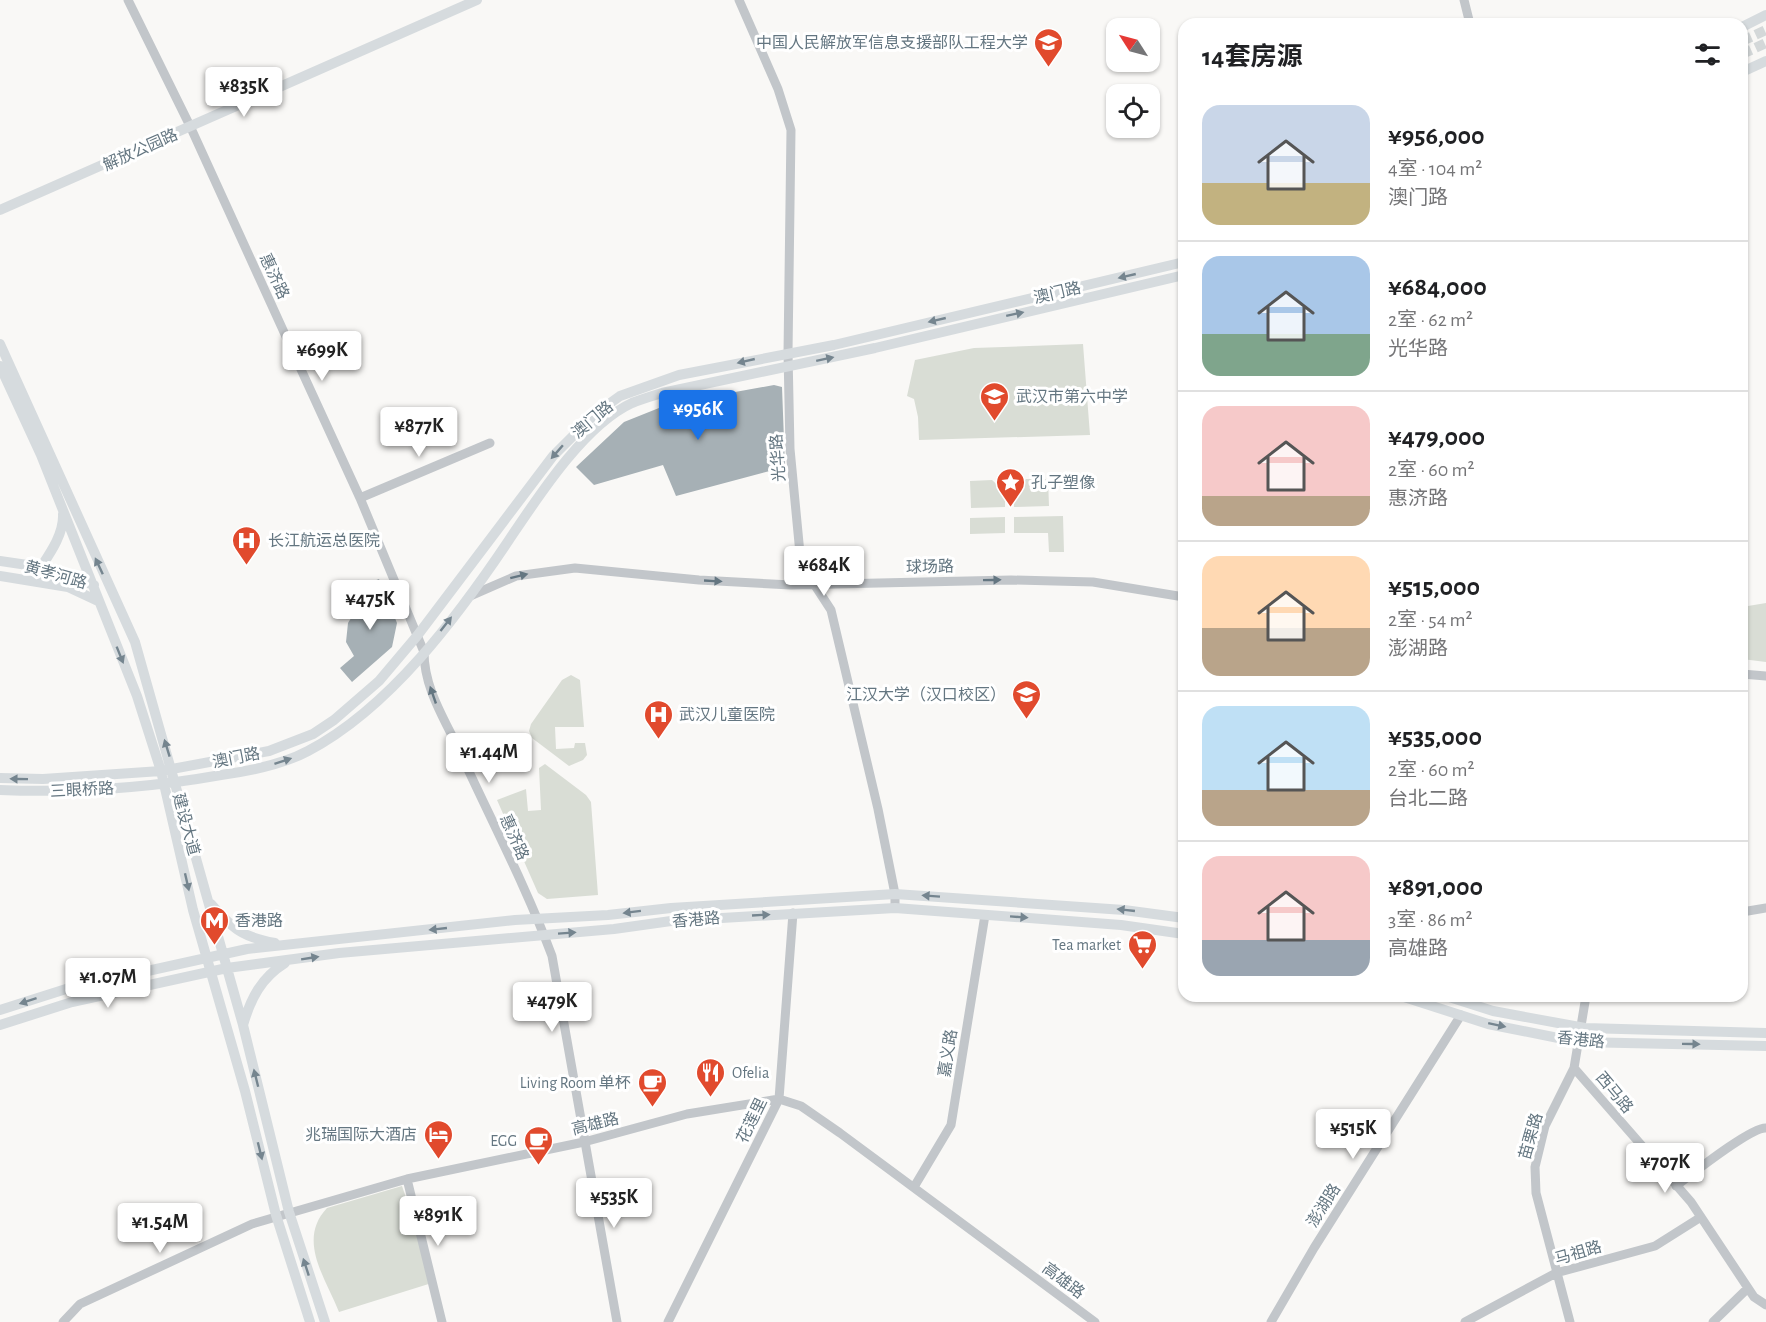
<!DOCTYPE html>
<html lang="zh">
<head>
<meta charset="utf-8">
<style>
  :root { --surface:#fff; --page:#f2f2f2; --text:#202124; --muted:#757577; --line:#e0e0e0; --accent:#1a73e8 }
  body { margin:0; font-family:"Alegreya Sans","Noto Sans SC",sans-serif; background:var(--page); color:var(--text); height:100vh; display:flex; flex-direction:column; font-size:22px; white-space:nowrap }
  * { box-sizing:border-box; margin:0 }
  p { font-size:20px; color:var(--muted) }
  .icon { flex:none; width:33px; height:33px; fill:none; stroke:currentColor; stroke-width:2; stroke-linecap:round; stroke-linejoin:round }
  .map { position:relative; flex:1; overflow:hidden }
  .drawer { position:absolute; left:1178px; top:18px; width:570px; height:984px; display:flex; flex-direction:column; background:var(--surface); border-radius:18px; box-shadow:0 2px 4px #0004 }
  .drawer>* { flex:none }
  .needle { width:39px; rotate:306deg }
  .fabs { position:absolute; left:1106px; top:18px; display:grid; gap:12px }
  .fabs a { display:grid; place-items:center; width:54px; height:54px; border-radius:12px; background:var(--surface); box-shadow:0 2px 4px #0004; font-size:30px }
  .price { position:absolute; translate:-50% -51px; padding:0 14px; border-radius:6px; background:#fff; color:#222; font-size:20px; line-height:39px; filter:drop-shadow(0 2px 3px #0008) }
  .price::after { content:''; position:absolute; left:50%; top:36px; width:18px; height:14px; margin-left:-9px; background:inherit; clip-path:polygon(0 0,100% 0,50% 100%) }
  .price.on { background:var(--accent); color:#fff }
  ul { padding:0; list-style:none }
  li { display:flex; align-items:center; gap:18px; height:150px; padding:0 24px }
  li+li { border-top:2px solid var(--line) }
  li span { display:grid; place-items:center; flex:none; width:168px; height:120px; border-radius:18px; color:#555 }
  li>.icon { margin-inline-start:auto }
  span .icon { width:72px; height:72px; fill:#fffc; stroke-width:1 }
  li b { font-size:26px }
  h2 { display:flex; justify-content:space-between; align-items:center; height:72px; padding:0 24px; font-size:26px }
  .map>svg:first-child { display:block }
  .green { fill:#d9ddd5 }
  .building { fill:#a6b0b5 }
  .lines { fill:none; stroke-linecap:round; stroke-linejoin:round }
  .major-tunnel { stroke:#d4d8d9; stroke-width:10; stroke-dasharray:10 5; stroke-linecap:butt }
  .minor { stroke:#c2c6ca; stroke-width:9 }
  .major { stroke:#d6dbde; stroke-width:10 }
  .oneway { fill:#75858f }
  .oneway2 { fill:#647681 }
  .labels { text-anchor:middle; stroke-width:6; stroke-linejoin:round; paint-order:stroke }
  .poi-label { font-size:16px; fill:#647681; stroke:#fff; text-anchor:end }
  .street-label { font-size:16px; fill:#647681; stroke:#fff }
</style>
</head>
<body>
<div class="map">
<svg width="1766" height="1322" viewBox="0 0 1766 1322">
  <rect width="100%" height="100%" fill="#f9f8f6"/>
  <path class="green" d="M1083,344L1090,435L919,440L918,417L914,399L907,396L915,360L974,348Z
    M1026,479H1048L1049,506L1014,507V491Z
    M992,480L1005,492V507L971,508L970,481Z
    M1063,516L1064,552H1049L1048,533H1014V517Z
    M1005,517V533L970,534V518Z
    M1766,603V662L1742,659V607Z
    M571,675L580,680L584,727H555L556,749L574,748L575,743H585L587,755L583,760L569,766L532,738L529,731L531,724L562,680Z
    M545,764L586,795L591,802L598,895L547,899L538,893L497,800L526,789L528,811L541,810L539,768Z
    M402,1186L435,1282L339,1312C325,1277 297,1240 327,1208Z"/>
  <path class="building" d="M774,385L782,387L785,467L676,496L663,465L594,485L576,467L624,422L669,404Z
    M379,579L397,623L392,647L352,682L340,668L354,656L346,642L348,623L353,615L368,604L361,586Z"/>
  <g class="lines">
    <path class="major-tunnel" d="M1742,41L1766,30
      M1742,54L1766,43"/>
    <path class="minor" d="M128,0L190,126L293,352L360,498L424,652C424,688 444,718 459,750C490,818 526,886 552,956L617,1322
      M739,0L778,89L791,130L788,353L790,449L801,564L831,610L878,809L895,894V908
      M1464,0L1470,24
      M360,498L490,443
      M470,596L516,576L575,568L699,580L791,585L1011,580L1093,582L1184,597
      M1742,674L1766,676
      M1742,912L1766,908
      M1574,1068L1691,1202L1754,1297L1766,1305
      M407,1179L442,1322
      M1676,1186C1692,1174 1751,1127 1766,1128
      M914,1187L951,1125L985,915
      M63,1322L80,1304L252,1224L407,1179L584,1142L687,1114L779,1099L801,1106L840,1133L1095,1322
      M668,1322L779,1099L793,913
      M1271,1322L1314,1248L1461,1015
      M1465,1322L1556,1273L1655,1246L1701,1217
      M1570,1322L1536,1193L1535,1167L1545,1126L1574,1068L1586,996
      M1713,1322L1748,1288"/>
    <path class="major" d="M1742,27L1766,15
      M1742,72L1766,61
      M0,210L477,0
      M0,344L135,642L243,1025L289,1212L325,1322
      M0,366L41,455L137,696L161,771L193,910L245,1091L276,1215L310,1322
      M0,561L41,567L94,585
      M41,567C51,552 64,533 63,514
      M0,576L68,587L98,601
      M0,778L43,779L161,771L269,751L313,734L334,720L379,681L417,636L553,456L595,414L620,396L679,375L834,345L1184,262
      M0,790C74,793 148,788 221,775C250,771 282,765 308,751C390,708 458,616 509,540C538,497 584,425 632,403C642,399 652,396 662,393L875,348L1184,275
      M211,904C233,929 242,937 275,943
      M1401,996L1488,1024L1578,1042L1766,1046
      M1446,996L1493,1011L1585,1028L1766,1033
      M0,1010L66,989L247,949L515,920L608,915L671,908L895,894L1124,910L1184,918
      M0,1025L72,1002L227,968L339,953L614,929L671,921L895,908L1121,925L1184,934
      M243,1025C251,998 261,978 285,963"/>
  </g>
  <defs><path id="oneway-solid" d="M-6-.8H1V-3.2L6.5 0L1 3.2V.8H-6Z" transform="scale(1.5)"/></defs>
  <g class="oneway">
    <use href="#oneway-solid" transform="translate(1127 276) rotate(167)"/>
    <use href="#oneway-solid" transform="translate(1015 314) rotate(-12)"/>
    <use href="#oneway-solid" transform="translate(937 320) rotate(167)"/>
    <use href="#oneway-solid" transform="translate(825 359) rotate(-12)"/>
    <use href="#oneway-solid" transform="translate(746 361) rotate(167)"/>
    <use href="#oneway-solid" transform="translate(557 452) rotate(131)"/>
    <use href="#oneway-solid" transform="translate(99 566) rotate(-115)"/>
    <use href="#oneway-solid" transform="translate(446 624) rotate(-52)"/>
    <use href="#oneway-solid" transform="translate(120 655) rotate(68)"/>
    <use href="#oneway-solid" transform="translate(167 748) rotate(-107)"/>
    <use href="#oneway-solid" transform="translate(283 761) rotate(-18)"/>
    <use href="#oneway-solid" transform="translate(19 779) rotate(-179)"/>
    <use href="#oneway-solid" transform="translate(187 882) rotate(77)"/>
    <use href="#oneway-solid" transform="translate(931 896) rotate(-176)"/>
    <use href="#oneway-solid" transform="translate(1126 910) rotate(-174)"/>
    <use href="#oneway-solid" transform="translate(632 912) rotate(173)"/>
    <use href="#oneway-solid" transform="translate(761 915) rotate(-3)"/>
    <use href="#oneway-solid" transform="translate(1019 917) rotate(4)"/>
    <use href="#oneway-solid" transform="translate(438 929) rotate(174)"/>
    <use href="#oneway-solid" transform="translate(567 933) rotate(-4)"/>
    <use href="#oneway-solid" transform="translate(310 958) rotate(-9)"/>
    <use href="#oneway-solid" transform="translate(28 1001) rotate(162)"/>
    <use href="#oneway-solid" transform="translate(1497 1025) rotate(12)"/>
    <use href="#oneway-solid" transform="translate(1691 1044) rotate(1)"/>
    <use href="#oneway-solid" transform="translate(256 1078) rotate(-104)"/>
    <use href="#oneway-solid" transform="translate(260 1151) rotate(76)"/>
    <use href="#oneway-solid" transform="translate(306 1267) rotate(-108)"/>
  </g>
  <g class="oneway2">
    <use href="#oneway-solid" transform="translate(519 576) rotate(-14)"/>
    <use href="#oneway-solid" transform="translate(992 580) rotate(-1)"/>
    <use href="#oneway-solid" transform="translate(713 581) rotate(3)"/>
    <use href="#oneway-solid" transform="translate(433 695) rotate(-109)"/>
  </g>
  <defs>
    <symbol id="university-pin" viewBox="-11 -11 22 30"><path d="M0 17L-7.5 6A9.5 9.5 0 1 1 7.5 6Z" fill="#e14a2d" stroke="#fff"/><path d="M0-5L7-2L0 1L-7-2ZM-4 1L0 2.5L4 1V4Q0 6-4 4Z" fill="#fff"/></symbol>
    <symbol id="school-pin" viewBox="-11 -11 22 30"><path d="M0 17L-7.5 6A9.5 9.5 0 1 1 7.5 6Z" fill="#e14a2d" stroke="#fff"/><path d="M0-5L7-2L0 1L-7-2ZM-4 1L0 2.5L4 1V4Q0 6-4 4Z" fill="#fff"/></symbol>
    <symbol id="sight-pin" viewBox="-11 -11 22 30"><path d="M0 17L-7.5 6A9.5 9.5 0 1 1 7.5 6Z" fill="#e14a2d" stroke="#fff"/><path d="M0-6L1.8-2.2L6-1.7L2.9 1.2L3.7 5.4L0 3.3L-3.7 5.4L-2.9 1.2L-6-1.7L-1.8-2.2Z" fill="#fff"/></symbol>
    <symbol id="hospital-pin" viewBox="-11 -11 22 30"><path d="M0 17L-7.5 6A9.5 9.5 0 1 1 7.5 6Z" fill="#e14a2d" stroke="#fff"/><path d="M-5-5h3v3.5h4V-5h3V5h-3V1.5h-4V5h-3Z" fill="#fff"/></symbol>
    <symbol id="metro-pin" viewBox="-11 -11 22 30"><path d="M0 17L-7.5 6A9.5 9.5 0 1 1 7.5 6Z" fill="#e14a2d" stroke="#fff"/><path d="M-5.5 5V-5H-3L0 0L3-5H5.5V5H3V-.5L0 4L-3-.5V5Z" fill="#fff"/></symbol>
    <symbol id="supermarket-pin" viewBox="-11 -11 22 30"><path d="M0 17L-7.5 6A9.5 9.5 0 1 1 7.5 6Z" fill="#e14a2d" stroke="#fff"/><path d="M-6-5.5h2.5l.6 2H6L4.5 2H-2.5L-4.4-4H-6ZM-1.5 3.2a1.3 1.3 0 1 0 .1 0ZM3 3.2a1.3 1.3 0 1 0 .1 0Z" fill="#fff"/></symbol>
    <symbol id="restaurant-pin" viewBox="-11 -11 22 30"><path d="M0 17L-7.5 6A9.5 9.5 0 1 1 7.5 6Z" fill="#e14a2d" stroke="#fff"/><path d="M-5-6h1v4h1v-4h1v4h1v-4h1v5L-1.5 .5V6h-2V.5L-5-1ZM5-6V6H3V1.5H1.5Q1.5-4 5-6Z" fill="#fff"/></symbol>
    <symbol id="cafe-pin" viewBox="-11 -11 22 30"><path d="M0 17L-7.5 6A9.5 9.5 0 1 1 7.5 6Z" fill="#e14a2d" stroke="#fff"/><path d="M-5.5-4.5H6V0H3Q3 3.5 0 3.5H-2.5Q-5.5 3.5-5.5 0ZM3-3.2v2h1.7v-2ZM-6 4.5H4V6H-6Z" fill="#fff"/></symbol>
    <symbol id="hotel-pin" viewBox="-11 -11 22 30"><path d="M0 17L-7.5 6A9.5 9.5 0 1 1 7.5 6Z" fill="#e14a2d" stroke="#fff"/><path d="M-6-4.5h1.5V1H6V5H4.5V3h-9V5H-6ZM-4 0a1.8 1.8 0 1 1 3.6 0ZM.5 0V-2.5h3Q6-2.5 6 0Z" fill="#fff"/></symbol>
  </defs>
  <g fill-rule="evenodd">
    <use href="#university-pin" x="1032" y="26" width="33" height="45"/>
    <use href="#school-pin" x="978" y="380" width="33" height="45"/>
    <use href="#sight-pin" x="994" y="466" width="33" height="45"/>
    <use href="#hospital-pin" x="230" y="524" width="33" height="45"/>
    <use href="#university-pin" x="1010" y="678" width="33" height="45"/>
    <use href="#hospital-pin" x="642" y="698" width="33" height="45"/>
    <use href="#metro-pin" x="198" y="904" width="33" height="45"/>
    <use href="#supermarket-pin" x="1126" y="928" width="33" height="45"/>
    <use href="#restaurant-pin" x="694" y="1056" width="33" height="45"/>
    <use href="#cafe-pin" x="636" y="1066" width="33" height="45"/>
    <use href="#hotel-pin" x="422" y="1118" width="33" height="45"/>
    <use href="#cafe-pin" x="522" y="1124" width="33" height="45"/>
  </g>
  <g class="labels">
    <g class="poi-label">
      <text x="1028" y="48">中国人民解放军信息支援部队工程大学</text>
      <text x="1016" y="402" text-anchor="start">武汉市第六中学</text>
      <text x="1031" y="488" text-anchor="start">孔子塑像</text>
      <text x="268" y="546" text-anchor="start">长江航运总医院</text>
      <text x="1006" y="700">江汉大学（汉口校区）</text>
      <text x="679" y="720" text-anchor="start">武汉儿童医院</text>
      <text x="235" y="926" text-anchor="start">香港路</text>
      <text x="1121" y="950">Tea market</text>
      <text x="732" y="1078" text-anchor="start">Ofelia</text>
      <text x="631" y="1088">Living Room 单杯</text>
      <text x="417" y="1140">兆瑞国际大酒店</text>
      <text x="517" y="1146">EGG</text>
    </g>
    <g class="street-label">
      <text transform="translate(140 149) rotate(-24)" y="6">解放公园路</text>
      <text transform="translate(275 276) rotate(65)" y="6">惠济路</text>
      <text transform="translate(1057 292) rotate(-13)" y="6">澳门路</text>
      <text transform="translate(592 419) rotate(-40)" y="6">澳门路</text>
      <text transform="translate(777 458) rotate(-94)" y="6">光华路</text>
      <text transform="translate(930 566) rotate(-1)" y="6">球场路</text>
      <text transform="translate(56 574) rotate(16)" y="6">黄孝河路</text>
      <text transform="translate(236 757) rotate(-11)" y="6">澳门路</text>
      <text transform="translate(82 789) rotate(-3)" y="6">三眼桥路</text>
      <text transform="translate(187 824) rotate(75)" y="6">建设大道</text>
      <text transform="translate(515 837) rotate(66)" y="6">惠济路</text>
      <text transform="translate(696 919) rotate(-5)" y="6">香港路</text>
      <text transform="translate(1581 1039) rotate(6)" y="6">香港路</text>
      <text transform="translate(947 1053) rotate(-81)" y="6">嘉义路</text>
      <text transform="translate(1615 1092) rotate(50)" y="6">西马路</text>
      <text transform="translate(751 1120) rotate(-64)" y="6">花莲里</text>
      <text transform="translate(595 1123) rotate(-14)" y="6">高雄路</text>
      <text transform="translate(1530 1136) rotate(-74)" y="6">苗栗路</text>
      <text transform="translate(1323 1205) rotate(-58)" y="6">澎湖路</text>
      <text transform="translate(1578 1252) rotate(-16)" y="6">马祖路</text>
      <text transform="translate(1064 1280) rotate(37)" y="6">高雄路</text>
    </g>
  </g>
</svg>
<div class="fabs">
<a><svg class="needle" viewBox="-14 -14 28 28"><path d="M0-13l5 13h-10z" fill="#e53935"/><path d="M0 13l5-13h-10z" fill="#757577"/></svg></a>
<a><svg class="icon" aria-label="locate" viewBox="0 0 24 24"><circle cx="12" cy="12" r="6"/><path d="M12 2v4M12 18v4M2 12h4M18 12h4"/></svg></a>
</div>
<b class="price" style="left:244px;top:118px">¥835K</b>
<b class="price" style="left:322px;top:382px">¥699K</b>
<b class="price on" style="left:698px;top:441px">¥956K</b>
<b class="price" style="left:419px;top:458px">¥877K</b>
<b class="price" style="left:824px;top:597px">¥684K</b>
<b class="price" style="left:370px;top:631px">¥475K</b>
<b class="price" style="left:489px;top:784px">¥1.44M</b>
<b class="price" style="left:108px;top:1009px">¥1.07M</b>
<b class="price" style="left:552px;top:1033px">¥479K</b>
<b class="price" style="left:1353px;top:1160px">¥515K</b>
<b class="price" style="left:1665px;top:1194px">¥707K</b>
<b class="price" style="left:614px;top:1229px">¥535K</b>
<b class="price" style="left:438px;top:1247px">¥891K</b>
<b class="price" style="left:160px;top:1254px">¥1.54M</b>
<section class="drawer">
<h2>14套房源<svg class="icon" aria-label="filters" viewBox="0 0 24 24"><path d="M4 7h16M4 17h16"/><circle cx="9" cy="7" r="2"/><circle cx="15" cy="17" r="2"/></svg></h2>
<ul>
<li><span style="background:linear-gradient(#c9d6e8 65%,#c2b280 0)"><svg class="icon" aria-label="home" viewBox="0 0 24 24"><path d="M3 11l9-7 9 7M6 9v11h12V9"/></svg></span><div><b>¥956,000</b><p>4室 · 104 m²</p><p>澳门路</p></div></li>
<li><span style="background:linear-gradient(#a9c7e8 65%,#7fa58c 0)"><svg class="icon" aria-label="home" viewBox="0 0 24 24"><path d="M3 11l9-7 9 7M6 9v11h12V9"/></svg></span><div><b>¥684,000</b><p>2室 · 62 m²</p><p>光华路</p></div></li>
<li><span style="background:linear-gradient(#f6c9c9 75%,#b9a48a 0)"><svg class="icon" aria-label="home" viewBox="0 0 24 24"><path d="M3 11l9-7 9 7M6 9v11h12V9"/></svg></span><div><b>¥479,000</b><p>2室 · 60 m²</p><p>惠济路</p></div></li>
<li><span style="background:linear-gradient(#ffd9b3 60%,#b9a48a 0)"><svg class="icon" aria-label="home" viewBox="0 0 24 24"><path d="M3 11l9-7 9 7M6 9v11h12V9"/></svg></span><div><b>¥515,000</b><p>2室 · 54 m²</p><p>澎湖路</p></div></li>
<li><span style="background:linear-gradient(#bfe0f5 70%,#b9a48a 0)"><svg class="icon" aria-label="home" viewBox="0 0 24 24"><path d="M3 11l9-7 9 7M6 9v11h12V9"/></svg></span><div><b>¥535,000</b><p>2室 · 60 m²</p><p>台北二路</p></div></li>
<li><span style="background:linear-gradient(#f6c9c9 70%,#9aa5b1 0)"><svg class="icon" aria-label="home" viewBox="0 0 24 24"><path d="M3 11l9-7 9 7M6 9v11h12V9"/></svg></span><div><b>¥891,000</b><p>3室 · 86 m²</p><p>高雄路</p></div></li>
</ul>
</section>
</div>
</body>
</html>
